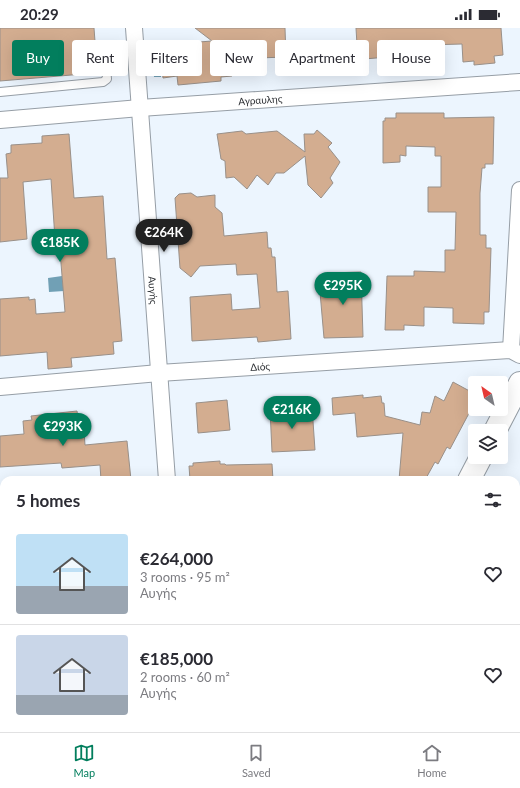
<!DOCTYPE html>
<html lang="en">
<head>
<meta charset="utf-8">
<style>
  :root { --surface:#fff; --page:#f7f7f7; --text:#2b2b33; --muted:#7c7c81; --line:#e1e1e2; --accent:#027e5d }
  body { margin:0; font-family:Lato,sans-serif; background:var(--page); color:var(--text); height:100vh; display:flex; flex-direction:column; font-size:15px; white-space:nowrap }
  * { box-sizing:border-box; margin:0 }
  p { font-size:13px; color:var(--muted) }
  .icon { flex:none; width:22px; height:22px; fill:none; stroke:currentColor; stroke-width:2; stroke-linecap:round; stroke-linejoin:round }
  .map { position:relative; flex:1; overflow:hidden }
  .drawer { position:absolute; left:0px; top:448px; width:520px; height:256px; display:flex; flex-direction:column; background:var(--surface); border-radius:12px 12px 0 0; box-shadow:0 4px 16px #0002 }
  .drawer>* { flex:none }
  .hud { position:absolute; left:12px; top:12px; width:496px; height:36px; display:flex; gap:8px }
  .needle { width:26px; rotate:326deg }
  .tools { position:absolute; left:468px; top:348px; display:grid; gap:8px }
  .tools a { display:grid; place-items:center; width:40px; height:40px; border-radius:4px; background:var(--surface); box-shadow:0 4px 16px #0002; font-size:20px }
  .price { position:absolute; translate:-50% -34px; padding:0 9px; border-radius:14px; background:var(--accent); color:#fff; font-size:13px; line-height:26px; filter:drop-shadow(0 1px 2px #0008) }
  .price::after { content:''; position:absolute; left:50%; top:24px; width:12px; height:9px; margin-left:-6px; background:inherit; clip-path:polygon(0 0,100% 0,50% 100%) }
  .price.active { background:#222; color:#fff }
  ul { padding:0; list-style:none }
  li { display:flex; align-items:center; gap:12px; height:100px; padding:0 16px }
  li+li { border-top:1px solid var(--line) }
  li span { display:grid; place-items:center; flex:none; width:112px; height:80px; border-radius:4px; color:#555 }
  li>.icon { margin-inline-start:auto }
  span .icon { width:48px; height:48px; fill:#fffc; stroke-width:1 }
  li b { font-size:17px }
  h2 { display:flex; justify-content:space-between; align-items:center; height:48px; padding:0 16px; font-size:17px }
  .chip { padding:0 14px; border-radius:4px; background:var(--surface); box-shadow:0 4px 16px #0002; font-size:14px; line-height:36px }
  .chip.active { background:var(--accent); color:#fff }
  .status { display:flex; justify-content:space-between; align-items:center; height:28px; padding:0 20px; background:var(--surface); direction:ltr }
  .status svg { height:11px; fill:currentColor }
  .menu { display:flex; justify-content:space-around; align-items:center; height:56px; border-top:1px solid var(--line); background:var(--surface); font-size:11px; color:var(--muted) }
  .menu a { display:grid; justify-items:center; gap:2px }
  .menu .active { color:var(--accent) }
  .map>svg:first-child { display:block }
  .water { fill:#71a0b5 }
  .building { fill:#d3ad90; stroke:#999089 }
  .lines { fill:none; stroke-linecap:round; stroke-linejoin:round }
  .service-casing { stroke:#969ea6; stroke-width:10 }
  .minor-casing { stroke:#969ea6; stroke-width:18 }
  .tertiary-casing { stroke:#969ea6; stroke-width:22 }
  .secondary-casing { stroke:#969ea6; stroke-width:24 }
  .service { stroke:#fff; stroke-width:8 }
  .minor { stroke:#fff; stroke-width:16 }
  .tertiary { stroke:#fff; stroke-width:20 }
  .secondary { stroke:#fff; stroke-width:22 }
  .labels { text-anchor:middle; stroke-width:3; stroke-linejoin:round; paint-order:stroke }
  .street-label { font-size:10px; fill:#2c2f33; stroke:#fff }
</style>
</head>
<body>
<div class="status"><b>20:29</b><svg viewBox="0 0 49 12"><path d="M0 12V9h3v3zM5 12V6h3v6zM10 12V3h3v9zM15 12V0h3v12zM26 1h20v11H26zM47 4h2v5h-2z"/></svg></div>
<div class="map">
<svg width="520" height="704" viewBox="0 0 520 704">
  <rect width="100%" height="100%" fill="#ecf5fe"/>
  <path class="water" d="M160,26L161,49H154L152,27Z
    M62,248L64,263L49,264L48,250Z"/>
  <path class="building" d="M0,0H94L96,27H93L95,45L0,53Z
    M195,0H285L286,29L230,31L232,48L221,49V53L178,57L177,48L163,50L160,17L212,13Z
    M356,0H501L503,27L494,28L495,35L474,37V33L463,34L462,16L425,17V22L388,23V29L364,31L363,16L357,17Z
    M396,85H444V90L494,89L493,136H485V140H482L480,165V207H486V220H491L489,284H484V296L453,295V280L424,279V298L404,297V302H385L387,248H414V243L445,244V222H455L456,184H428V159H441V128H435V119L406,118V128L400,127V134L383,135V93H385V90H396Z
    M317,102L332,115L328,119L340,134L330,150L333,155L321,170L308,157L305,128L284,145H276L268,157L257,147L247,161L234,149L226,150L225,133L221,131L217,106L242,103L246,106L277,103L305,124L304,106H314Z
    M69,106L74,170L103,168L107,231L115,230L122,313L113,314L114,326L71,330L72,339L48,341L47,324L0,328V271L29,269V272L35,271L36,286L65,284L59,211H55L51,151L23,154L27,211L0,214V150H8L6,126L11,125V117L42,115V108Z
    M191,165L197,169L215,167V179L222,185L224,208L267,204L268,220H271L272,229H275L277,264L288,263L291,311L258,314L257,309L192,313L190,269L231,266L232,282L260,280L257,246L237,247L236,236L200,238L191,249L180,240L175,170L179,166Z
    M361,244L363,309L324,310L320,264L329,263V245Z
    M453,354L475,366V374L450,421L447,419L438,436L435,434L425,452H399L403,405L357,409L355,385L333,387L332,370L363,367V370L381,368L382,375H384L385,388L420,397L422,384L430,385L435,368L444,373Z
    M227,372L230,402L198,405L196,375Z
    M312,379L315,422L272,424L270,381Z
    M77,383L78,390H81L82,403H84L85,417L127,413L131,452H101L100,437L62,440L61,435L0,439V408L24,406L23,393L32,392L31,388Z
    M220,433V436H225L226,437L272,436L273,452H190L189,438H193V435Z"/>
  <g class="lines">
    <defs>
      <path id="service" d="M0,64L103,54L107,51L105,27"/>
      <g id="minor">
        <path id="s1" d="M134,0L167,452"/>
        <path id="s2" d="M0,92L140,80L520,54"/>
        <path d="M511,322L520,162"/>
        <path id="s3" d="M0,359L159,345L511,322L520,327"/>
        <path d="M516,521L520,519"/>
        <path d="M516,556L520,564"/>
        <path d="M0,604H4"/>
        <path d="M185,700V704"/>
        <path d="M494,700L496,704"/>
      </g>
      <path id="tertiary" d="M341,704L343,700"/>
      <path id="secondary" d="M495,403L520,355
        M469,452L481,429
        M371,704L372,700
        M389,704V700"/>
    </defs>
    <use href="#service" class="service-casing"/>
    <use href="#minor" class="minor-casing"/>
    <use href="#tertiary" class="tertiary-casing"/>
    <use href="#secondary" class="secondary-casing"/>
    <use href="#service" class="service"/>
    <use href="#minor" class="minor"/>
    <use href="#tertiary" class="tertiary"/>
    <use href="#secondary" class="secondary"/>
  </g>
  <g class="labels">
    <g class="street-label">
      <text dy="4" stroke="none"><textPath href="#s2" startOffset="261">Αγραυλης</textPath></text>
      <text dy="4" stroke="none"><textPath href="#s1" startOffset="263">Αυγής</textPath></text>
      <text dy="4" stroke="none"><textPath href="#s3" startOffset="261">Διός</textPath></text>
    </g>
  </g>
</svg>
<div class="tools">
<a><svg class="needle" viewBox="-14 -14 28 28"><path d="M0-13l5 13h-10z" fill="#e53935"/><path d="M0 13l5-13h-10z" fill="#7c7c81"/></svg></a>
<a><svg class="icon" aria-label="layers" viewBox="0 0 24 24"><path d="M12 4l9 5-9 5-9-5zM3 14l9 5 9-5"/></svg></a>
</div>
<b class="price active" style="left:164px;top:225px">€264K</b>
<b class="price" style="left:60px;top:235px">€185K</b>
<b class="price" style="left:343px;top:278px">€295K</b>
<b class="price" style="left:292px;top:402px">€216K</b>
<b class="price" style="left:63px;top:419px">€293K</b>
<div class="hud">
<a class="chip active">Buy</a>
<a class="chip">Rent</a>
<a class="chip">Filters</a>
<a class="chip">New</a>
<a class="chip">Apartment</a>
<a class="chip">House</a>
</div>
<section class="drawer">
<h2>5 homes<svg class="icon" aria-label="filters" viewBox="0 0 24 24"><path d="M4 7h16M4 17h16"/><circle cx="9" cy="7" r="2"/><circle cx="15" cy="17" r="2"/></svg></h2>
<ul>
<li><span style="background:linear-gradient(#bfe0f5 65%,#9aa5b1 0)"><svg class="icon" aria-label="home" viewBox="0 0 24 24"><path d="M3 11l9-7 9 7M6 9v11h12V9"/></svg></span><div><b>€264,000</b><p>3 rooms · 95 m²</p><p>Αυγής</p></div><svg class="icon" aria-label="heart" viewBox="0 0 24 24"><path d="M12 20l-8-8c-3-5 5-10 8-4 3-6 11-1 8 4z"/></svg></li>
<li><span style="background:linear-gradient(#c9d6e8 75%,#9aa5b1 0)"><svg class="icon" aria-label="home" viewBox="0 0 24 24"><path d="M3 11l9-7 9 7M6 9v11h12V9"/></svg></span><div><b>€185,000</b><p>2 rooms · 60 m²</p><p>Αυγής</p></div><svg class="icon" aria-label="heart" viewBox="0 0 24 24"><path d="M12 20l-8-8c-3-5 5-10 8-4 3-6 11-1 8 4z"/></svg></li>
</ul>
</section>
</div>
<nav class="menu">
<a class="active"><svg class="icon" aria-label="map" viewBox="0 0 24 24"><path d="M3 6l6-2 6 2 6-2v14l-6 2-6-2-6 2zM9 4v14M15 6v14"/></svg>Map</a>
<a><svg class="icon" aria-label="saved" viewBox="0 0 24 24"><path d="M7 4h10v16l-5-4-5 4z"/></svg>Saved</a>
<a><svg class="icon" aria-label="home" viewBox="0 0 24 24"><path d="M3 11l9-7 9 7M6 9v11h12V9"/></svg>Home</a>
</nav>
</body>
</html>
